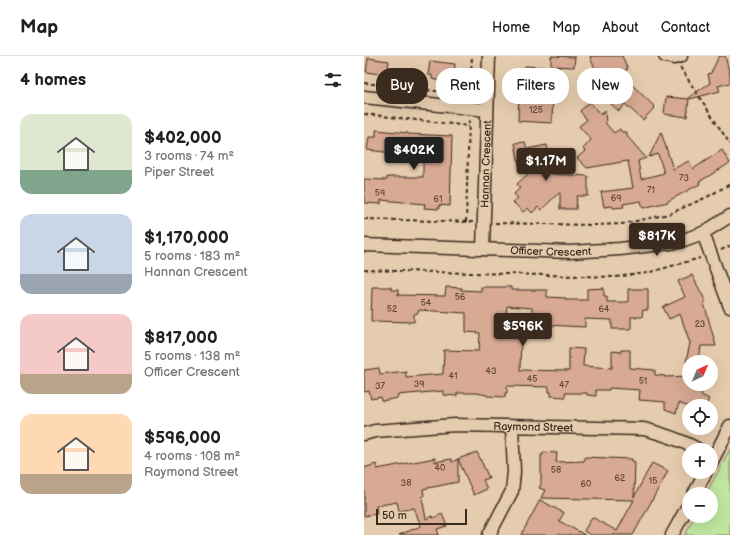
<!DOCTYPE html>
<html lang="en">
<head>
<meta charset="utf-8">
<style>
  :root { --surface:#fff; --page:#f2f2f2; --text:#202124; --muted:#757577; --line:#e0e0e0; --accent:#3b2a1e }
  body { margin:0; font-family:"Balsamiq Sans",sans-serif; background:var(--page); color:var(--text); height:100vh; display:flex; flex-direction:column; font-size:15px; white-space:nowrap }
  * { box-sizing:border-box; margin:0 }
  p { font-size:13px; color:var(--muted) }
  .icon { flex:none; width:22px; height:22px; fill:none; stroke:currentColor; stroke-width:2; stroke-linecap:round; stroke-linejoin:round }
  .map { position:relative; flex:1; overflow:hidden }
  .side { display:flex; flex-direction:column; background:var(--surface); width:364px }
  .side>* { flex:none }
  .guide { position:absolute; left:12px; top:12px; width:294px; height:36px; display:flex; gap:8px }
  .needle { width:26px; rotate:44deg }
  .fabs { position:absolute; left:318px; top:299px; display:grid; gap:8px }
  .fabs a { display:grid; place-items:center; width:36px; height:36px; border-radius:50%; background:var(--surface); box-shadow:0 4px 16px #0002; font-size:20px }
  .scale { position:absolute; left:12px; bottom:10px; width:91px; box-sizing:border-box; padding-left:4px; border:2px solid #3b2a1e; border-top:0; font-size:11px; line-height:14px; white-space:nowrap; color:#3b2a1e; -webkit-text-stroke:3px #e6ccae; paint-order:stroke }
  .price { position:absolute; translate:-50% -34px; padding:0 9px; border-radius:4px; background:var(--accent); color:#fff; font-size:13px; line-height:26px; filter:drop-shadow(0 1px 2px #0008) }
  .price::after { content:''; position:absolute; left:50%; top:24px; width:12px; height:9px; margin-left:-6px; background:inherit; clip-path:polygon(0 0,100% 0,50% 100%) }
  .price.current { background:#222; color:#fff }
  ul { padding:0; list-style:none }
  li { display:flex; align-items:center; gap:12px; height:100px; padding:0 20px }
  li span { display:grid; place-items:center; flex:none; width:112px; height:80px; border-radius:12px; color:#555 }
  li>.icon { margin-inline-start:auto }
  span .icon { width:48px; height:48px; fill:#fffc; stroke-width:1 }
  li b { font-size:17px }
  h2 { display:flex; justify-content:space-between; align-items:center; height:48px; padding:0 20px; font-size:17px }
  .tag { padding:0 14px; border-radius:16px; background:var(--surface); box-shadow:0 4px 16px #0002; font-size:14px; line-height:36px }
  .tag.current { background:var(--accent); color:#fff }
  header { display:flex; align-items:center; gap:24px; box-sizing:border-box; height:56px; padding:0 20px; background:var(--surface); border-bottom:1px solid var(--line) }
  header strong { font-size:19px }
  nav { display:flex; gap:22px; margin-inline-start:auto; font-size:14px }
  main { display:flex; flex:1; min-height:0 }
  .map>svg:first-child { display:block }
  .green { fill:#c0e6a0; stroke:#7e885f }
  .building { fill:#d8a993; stroke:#3b2a1e }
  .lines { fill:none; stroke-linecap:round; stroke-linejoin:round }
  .minor-casing { stroke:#3b2a1e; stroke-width:15 }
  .path { stroke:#3b2a1e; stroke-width:2; stroke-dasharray:4 3; stroke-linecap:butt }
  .minor { stroke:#e6ccae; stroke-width:12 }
  .labels { text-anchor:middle; stroke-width:3; stroke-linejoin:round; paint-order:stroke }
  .number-label { font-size:9px; fill:#624a3b }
  .street-label { font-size:11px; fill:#3b2a1e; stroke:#e6ccae }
</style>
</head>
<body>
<header>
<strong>Map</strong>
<nav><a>Home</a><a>Map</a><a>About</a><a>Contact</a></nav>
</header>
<main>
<section class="side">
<h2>4 homes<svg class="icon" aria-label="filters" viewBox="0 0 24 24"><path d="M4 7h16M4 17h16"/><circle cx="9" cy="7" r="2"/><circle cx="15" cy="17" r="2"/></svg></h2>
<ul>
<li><span style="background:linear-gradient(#dfe7d0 70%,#7fa58c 0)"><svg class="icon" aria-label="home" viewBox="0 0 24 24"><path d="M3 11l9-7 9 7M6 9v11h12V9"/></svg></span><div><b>$402,000</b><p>3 rooms · 74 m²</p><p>Piper Street</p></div></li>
<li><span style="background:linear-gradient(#c9d6e8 75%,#9aa5b1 0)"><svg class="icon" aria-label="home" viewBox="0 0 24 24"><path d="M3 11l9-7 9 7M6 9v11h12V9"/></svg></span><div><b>$1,170,000</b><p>5 rooms · 183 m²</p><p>Hannan Crescent</p></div></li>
<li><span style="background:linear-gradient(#f6c9c9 75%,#b9a48a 0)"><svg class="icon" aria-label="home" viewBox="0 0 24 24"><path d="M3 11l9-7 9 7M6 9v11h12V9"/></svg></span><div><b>$817,000</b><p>5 rooms · 138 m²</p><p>Officer Crescent</p></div></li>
<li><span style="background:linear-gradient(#ffd9b3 75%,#b9a48a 0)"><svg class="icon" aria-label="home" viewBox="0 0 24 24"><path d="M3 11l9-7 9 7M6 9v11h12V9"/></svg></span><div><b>$596,000</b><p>4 rooms · 108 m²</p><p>Raymond Street</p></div></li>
</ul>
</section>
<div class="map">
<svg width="366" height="479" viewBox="0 0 366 479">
  <rect width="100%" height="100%" fill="#e6ccae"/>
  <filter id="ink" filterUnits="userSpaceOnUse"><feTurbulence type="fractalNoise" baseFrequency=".025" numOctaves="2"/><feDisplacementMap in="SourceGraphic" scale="8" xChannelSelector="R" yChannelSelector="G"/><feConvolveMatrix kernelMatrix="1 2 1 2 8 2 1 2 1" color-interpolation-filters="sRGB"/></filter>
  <g filter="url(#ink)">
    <path class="green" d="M366,393V479H321L331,460H347V438H342Z"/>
    <path class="building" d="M187,0L211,1L210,11L187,10Z
      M226,0H258L264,13L261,14L263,18L240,31L226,2H227Z
      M355,0H361L366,19V27L354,30L356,35L326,43L325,41L346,27L344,18L347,17Z
      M4,2L25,5L23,19L2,16Z
      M66,5L91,8L90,22L79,20L78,25L68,23V19H64Z
      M161,10L196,12L195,33H189L188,67L154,65L155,36L160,37Z
      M266,27L291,51L279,64L261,48L255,55L247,48Z
      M302,41L325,43L323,61L300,58Z
      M226,46L237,59L241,54L242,68L250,77L256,73L258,76H263V80L282,102L274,105L277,123L300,117L294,98L285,101L297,76L309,113L325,105L329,113L358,94L366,107L335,126L336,128L304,145V146L279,152L277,145L259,148L260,151L249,152L248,150L240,151L237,136L269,132L264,105L223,112L213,102L221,95L219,93L227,84L215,70L223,64L216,55Z
      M12,74L44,77V78L88,80L86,150L75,149V153L60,152L61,148L17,144V148L0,147V123L23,124V121H59V96L29,93V97L3,94L5,81H12Z
      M161,86L163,93L183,89L188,118L224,120V140H213L212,153H196V136L177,154L174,151L168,157L164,152L159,156L149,146L154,142L150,138L156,132L153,128L178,105L155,109L151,87Z
      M328,219L342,246L340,247L352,290H337L335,306H322L326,287L316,258L305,263L299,251L321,241L314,225Z
      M8,231H27V234H34V239L81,240L82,231L98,232L97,234L117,235V231H147V234H183V241L202,242V244H223V233L240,232V240H243V246H264V233H284V254H279L278,261H267V273H248V264L221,263V271L183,269V270H168V252L143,250L141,269L162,270V282H157L156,314L205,315V292L220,293L219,310L248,312V295L257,296V294H266V312L291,314V319L301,320V321L325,320V328L339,332L337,339L345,343L342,350H322L315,347L312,357L301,353V346L275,344L276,334L245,332V334H232V340L223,339V337H201V341L187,340V336H185V331L143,330V337H141V341L123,340V339L112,337H93V340L79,339V335L33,339L34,342L18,345L17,341L7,343L5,335L0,336V314L15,312L16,318L42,315V321L79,318L80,294L115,295L116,277L102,276V257L55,254L54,257L50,258V266L7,265Z
      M113,396L125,422L119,424L123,433L110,439L94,403Z
      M179,396L193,397L192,406L220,405L221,401L268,403V405L271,406L270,441L288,407L304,415L269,479H227L220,475L228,461L253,475L270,444L177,442L181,434L175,432L177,428V399H179Z
      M71,402V406L87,403L88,406L94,403V426L59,433L60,440L58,441L62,463L68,460L69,462L78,458L83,470L73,473L75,479H35L57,470L50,452L35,455L33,446L12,450L13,458L0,460V412L12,408L13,413Z
      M176,444L200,457L195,465L221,479H157Z"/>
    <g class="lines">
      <defs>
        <g id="minor">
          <path d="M301,0L310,2L317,0"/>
          <path d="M0,41L123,54"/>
          <path d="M339,177L366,251"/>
          <path id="s1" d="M0,189L206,196L256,193L314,186L339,177L366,160"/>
          <path id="s2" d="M119,193L125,0"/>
          <path id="s3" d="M0,378L11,375L91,369L280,373C299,378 318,384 335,394"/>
          <path d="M347,407L366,370"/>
          <path d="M330,438L342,416"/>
          <path d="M125,479L148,435L150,416L148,371"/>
          <path d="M308,479L325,448"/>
        </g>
      </defs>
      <use href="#minor" class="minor-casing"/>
      <path class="path" d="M316,11L366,88
        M0,27L106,39
        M106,41L108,0
        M0,58L105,70
        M0,163L109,166
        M102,166L105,63
        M131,167L230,169L258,168L305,158L343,141L366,128
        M357,194L366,190
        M0,214L252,221L283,217L336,202"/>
      <use href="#minor" class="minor"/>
    </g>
  </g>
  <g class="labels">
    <g class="number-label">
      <text x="172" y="57">125</text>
      <text x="320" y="125">73</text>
      <text x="287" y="137">71</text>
      <text x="16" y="140">59</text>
      <text x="252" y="145">69</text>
      <text x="74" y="146">61</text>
      <text x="96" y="244">56</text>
      <text x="62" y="250">54</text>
      <text x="28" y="256">52</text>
      <text x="240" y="256">64</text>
      <text x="336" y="271">23</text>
      <text x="127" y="318">43</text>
      <text x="89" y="323">41</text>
      <text x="168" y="326">45</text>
      <text x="279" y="328">51</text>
      <text x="55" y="331">39</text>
      <text x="200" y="332">47</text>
      <text x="16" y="333">37</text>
      <text x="76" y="415">40</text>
      <text x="192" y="417">58</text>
      <text x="256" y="425">62</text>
      <text x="289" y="428">15</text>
      <text x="42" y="430">38</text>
      <text x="222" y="431">60</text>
    </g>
    <g class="street-label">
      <text dy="4" stroke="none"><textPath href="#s2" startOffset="85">Hannan Crescent</textPath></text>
      <text dy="4" stroke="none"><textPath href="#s1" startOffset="187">Officer Crescent</textPath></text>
      <text dy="4" stroke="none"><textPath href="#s3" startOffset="170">Raymond Street</textPath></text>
    </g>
  </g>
</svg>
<div class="fabs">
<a><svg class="needle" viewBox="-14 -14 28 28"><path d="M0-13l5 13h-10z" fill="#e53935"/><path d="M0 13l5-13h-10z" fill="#757577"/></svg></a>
<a><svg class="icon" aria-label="locate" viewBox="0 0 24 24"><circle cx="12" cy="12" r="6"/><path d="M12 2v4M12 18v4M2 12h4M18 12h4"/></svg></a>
<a>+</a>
<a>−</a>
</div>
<div class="scale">50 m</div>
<b class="price current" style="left:50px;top:115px">$402K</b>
<b class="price" style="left:182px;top:126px">$1.17M</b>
<b class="price" style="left:293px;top:201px">$817K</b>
<b class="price" style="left:159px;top:291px">$596K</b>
<div class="guide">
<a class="tag current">Buy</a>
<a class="tag">Rent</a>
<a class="tag">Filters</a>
<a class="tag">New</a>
</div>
</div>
</main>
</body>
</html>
